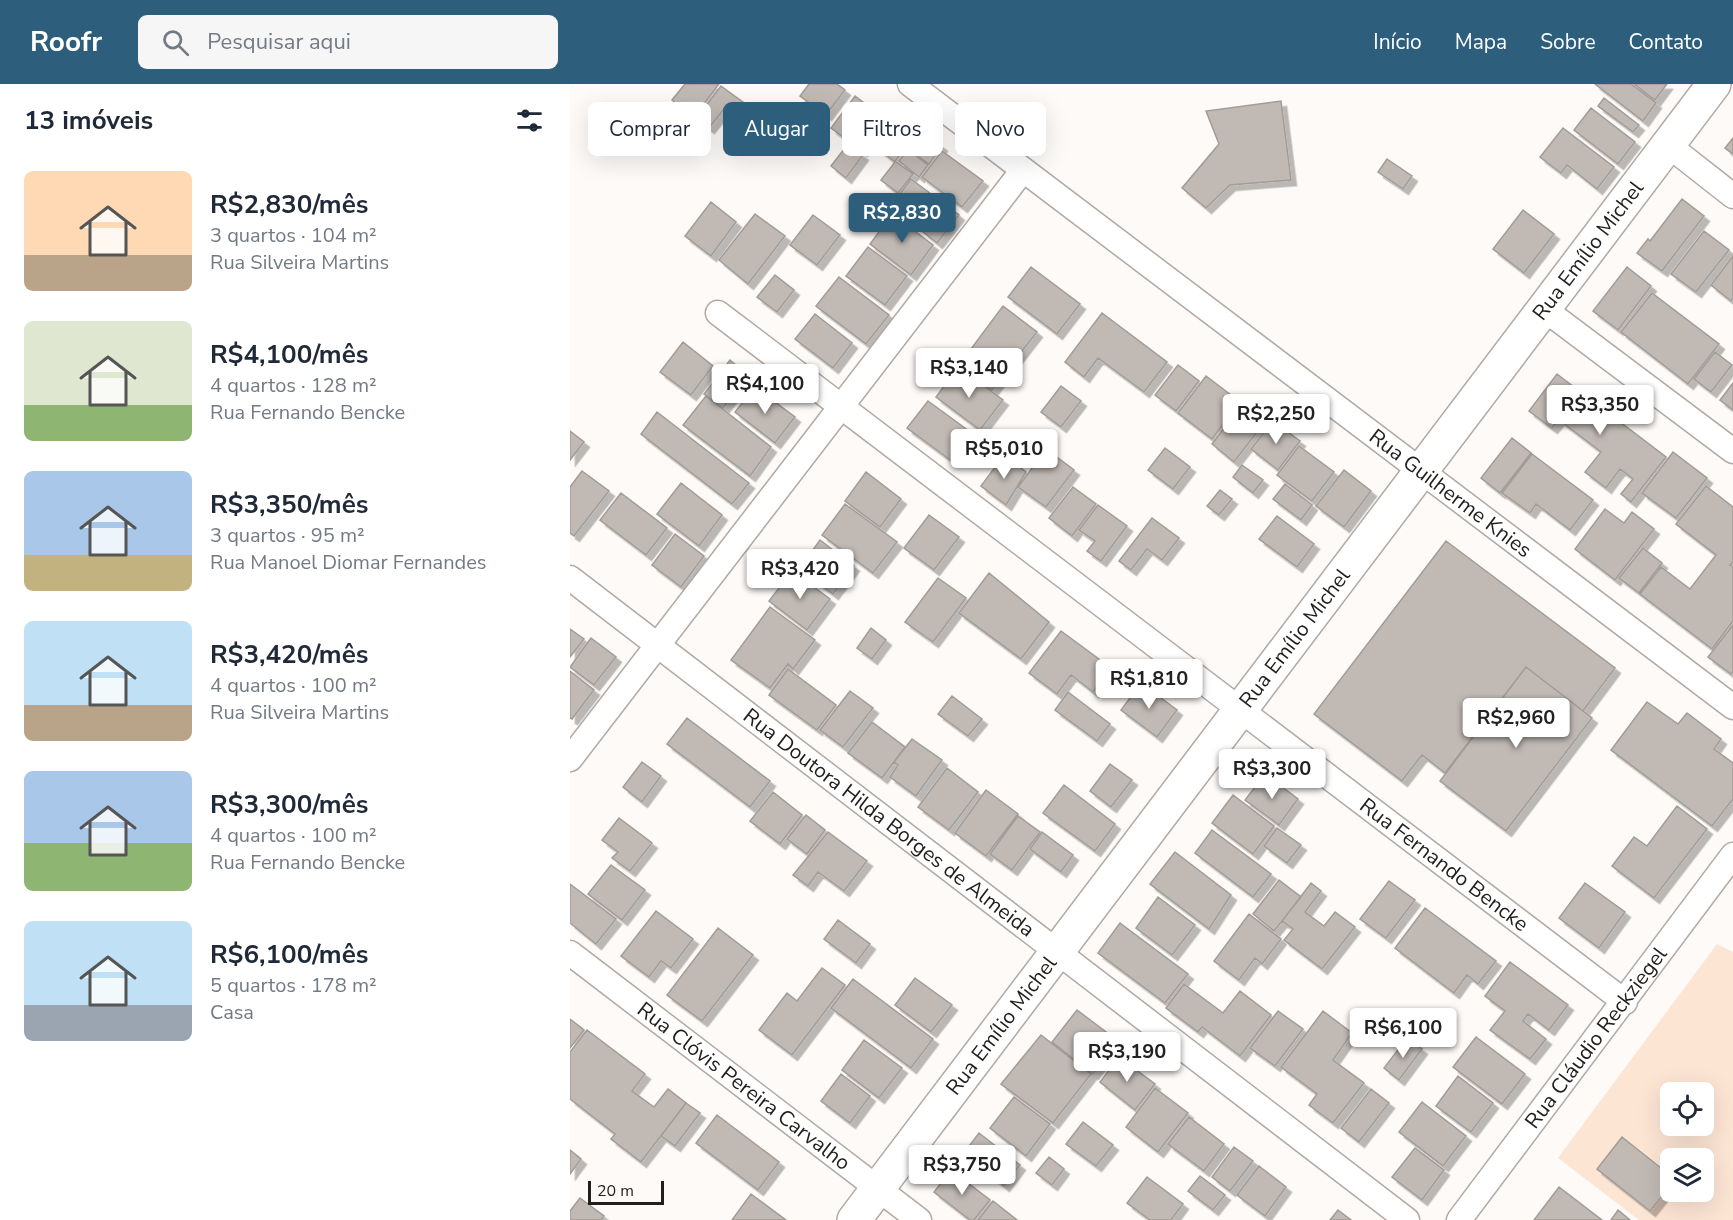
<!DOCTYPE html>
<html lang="pt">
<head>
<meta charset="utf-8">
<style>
  :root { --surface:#fff; --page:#f6f6f7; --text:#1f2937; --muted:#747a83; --accent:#2d5e7c }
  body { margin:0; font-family:"Nunito Sans",sans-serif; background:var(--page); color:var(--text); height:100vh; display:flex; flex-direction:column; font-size:22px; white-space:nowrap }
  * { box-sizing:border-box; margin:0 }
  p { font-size:20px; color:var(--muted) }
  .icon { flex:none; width:33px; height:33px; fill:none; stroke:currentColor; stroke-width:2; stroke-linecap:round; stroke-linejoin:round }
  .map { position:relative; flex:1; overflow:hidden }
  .details { display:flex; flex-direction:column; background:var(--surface); width:570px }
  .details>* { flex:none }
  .guide { position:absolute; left:18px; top:18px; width:570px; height:54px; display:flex; gap:12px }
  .buttons { position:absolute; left:1090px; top:998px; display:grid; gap:12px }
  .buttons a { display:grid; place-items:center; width:54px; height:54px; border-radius:9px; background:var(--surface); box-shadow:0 6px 24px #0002; font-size:30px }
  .scale { position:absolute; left:18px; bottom:15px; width:76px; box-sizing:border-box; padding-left:6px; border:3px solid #211e1c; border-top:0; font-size:16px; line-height:21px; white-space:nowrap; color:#211e1c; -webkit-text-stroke:4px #fefaf7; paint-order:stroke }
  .price { position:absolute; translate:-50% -51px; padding:0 14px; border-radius:6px; background:#fff; color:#222; font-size:20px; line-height:39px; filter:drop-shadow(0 2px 3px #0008) }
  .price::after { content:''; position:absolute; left:50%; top:36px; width:18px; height:14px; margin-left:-9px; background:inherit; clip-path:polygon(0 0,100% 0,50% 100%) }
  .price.selected { background:var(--accent); color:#fff }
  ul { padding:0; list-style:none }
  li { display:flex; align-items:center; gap:18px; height:150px; padding:0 24px }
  li span { display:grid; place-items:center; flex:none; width:168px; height:120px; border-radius:9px; color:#555 }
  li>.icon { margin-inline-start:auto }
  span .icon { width:72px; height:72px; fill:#fffc; stroke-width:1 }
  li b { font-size:26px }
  h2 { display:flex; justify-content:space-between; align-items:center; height:72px; padding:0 24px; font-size:26px }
  .pill { padding:0 21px; border-radius:9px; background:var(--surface); box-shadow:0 6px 24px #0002; font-size:21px; line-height:54px }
  .pill.selected { background:var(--accent); color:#fff }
  header { display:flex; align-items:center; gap:36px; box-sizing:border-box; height:84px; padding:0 30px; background:var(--accent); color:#fff }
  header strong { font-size:28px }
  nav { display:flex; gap:33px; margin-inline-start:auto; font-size:21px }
  .search { width:420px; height:54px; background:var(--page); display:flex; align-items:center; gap:15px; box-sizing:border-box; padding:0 21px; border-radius:9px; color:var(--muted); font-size:22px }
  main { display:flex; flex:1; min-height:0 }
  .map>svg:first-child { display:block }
  .green { fill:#fde5d4; fill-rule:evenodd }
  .building { fill:#c0b9b4; stroke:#a29c97; stroke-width:1.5; filter:url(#shadow) }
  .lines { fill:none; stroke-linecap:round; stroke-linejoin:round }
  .street-casing { stroke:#b0a9a4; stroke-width:27 }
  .secondary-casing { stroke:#b0a9a4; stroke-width:36 }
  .street { stroke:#fff; stroke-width:24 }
  .secondary { stroke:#fff; stroke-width:33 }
  .labels { text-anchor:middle; stroke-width:5; stroke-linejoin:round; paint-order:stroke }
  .street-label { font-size:21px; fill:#211e1c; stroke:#fefaf7 }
</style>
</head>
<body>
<header>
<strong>Roofr</strong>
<div class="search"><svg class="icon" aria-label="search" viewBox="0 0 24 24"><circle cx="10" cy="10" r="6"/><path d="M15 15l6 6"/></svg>Pesquisar aqui</div>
<nav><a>Início</a><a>Mapa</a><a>Sobre</a><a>Contato</a></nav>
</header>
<main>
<section class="details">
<h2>13 imóveis<svg class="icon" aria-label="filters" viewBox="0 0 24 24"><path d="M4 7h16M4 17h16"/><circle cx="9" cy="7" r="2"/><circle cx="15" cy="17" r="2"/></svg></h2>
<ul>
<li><span style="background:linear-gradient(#ffd9b3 70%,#b9a48a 0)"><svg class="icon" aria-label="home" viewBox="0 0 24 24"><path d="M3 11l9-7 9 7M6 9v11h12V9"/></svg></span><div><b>R$2,830/mês</b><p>3 quartos · 104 m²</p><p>Rua Silveira Martins</p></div></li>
<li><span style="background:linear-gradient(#dfe7d0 70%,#8fb573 0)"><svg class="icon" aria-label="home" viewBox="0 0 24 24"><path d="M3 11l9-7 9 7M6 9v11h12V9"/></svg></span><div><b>R$4,100/mês</b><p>4 quartos · 128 m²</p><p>Rua Fernando Bencke</p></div></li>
<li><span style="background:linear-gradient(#a9c7e8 70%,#c2b280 0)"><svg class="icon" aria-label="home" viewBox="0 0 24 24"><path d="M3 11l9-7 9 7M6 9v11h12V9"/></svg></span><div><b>R$3,350/mês</b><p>3 quartos · 95 m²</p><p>Rua Manoel Diomar Fernandes</p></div></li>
<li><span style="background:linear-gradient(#bfe0f5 70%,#b9a48a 0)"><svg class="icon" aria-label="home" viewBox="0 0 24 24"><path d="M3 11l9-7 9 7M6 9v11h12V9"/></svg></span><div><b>R$3,420/mês</b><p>4 quartos · 100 m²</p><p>Rua Silveira Martins</p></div></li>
<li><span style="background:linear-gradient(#a9c7e8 60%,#8fb573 0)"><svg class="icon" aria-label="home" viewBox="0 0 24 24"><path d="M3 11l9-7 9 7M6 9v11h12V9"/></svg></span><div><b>R$3,300/mês</b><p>4 quartos · 100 m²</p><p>Rua Fernando Bencke</p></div></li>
<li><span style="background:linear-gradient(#bfe0f5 70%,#9aa5b1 0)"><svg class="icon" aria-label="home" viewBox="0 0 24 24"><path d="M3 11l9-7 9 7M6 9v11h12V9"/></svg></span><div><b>R$6,100/mês</b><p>5 quartos · 178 m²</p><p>Casa</p></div></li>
</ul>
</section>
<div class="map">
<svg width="1163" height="1136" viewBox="0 0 1163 1136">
  <defs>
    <filter id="shadow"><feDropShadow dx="5.5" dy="5.5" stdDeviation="0" flood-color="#0004"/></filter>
  </defs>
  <rect width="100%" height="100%" fill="#fefaf7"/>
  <path class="green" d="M1147,860L1163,868V1136H1069L988,1074ZM1101,1008H1134V1041H1101ZM1101,1074H1134V1107H1101Z"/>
  <path class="building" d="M115,0H149L124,33L102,16Z
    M239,0H267L275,6L256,31L230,12Z
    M1025,0H1061L1086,19L1073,37Z
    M1064,0H1097L1085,16Z
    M151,2L192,32L182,45L154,25L139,44L126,35Z
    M285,12L342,55L325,77L343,90L328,109L311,96L325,78L299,58L292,67L261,44Z
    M1034,14L1069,41L1063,48L1028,22Z
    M711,17L721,96L660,101L636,124L612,104L649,60L636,27Z
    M99,21L128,43L111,65L83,43Z
    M1021,24L1065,58L1048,80L1004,46Z
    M993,44L1044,83L1027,105L997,81L991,89L970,73Z
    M359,52L372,62L359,80L345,70Z
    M1163,54V70L1155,64Z
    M278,60L293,71L276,94L261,82Z
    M338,66L358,81L349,93L329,77Z
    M372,67L413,97L392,123L352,93Z
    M817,75L842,92L833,105L808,88Z
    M341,95L389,131L367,159L353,148L363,136L329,111Z
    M331,115L360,137L354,145L344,137L341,141L322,127Z
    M1112,115L1134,132L1092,187L1067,169L1078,155L1080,157Z
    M141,118L166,138L141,172L115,152Z
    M953,126L984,150L954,189L923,165Z
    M185,130L215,152L178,200L149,176Z
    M322,130L363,161L341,191L300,160Z
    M243,131L270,151L247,181L220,161Z
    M1134,147L1159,166L1126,208L1101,190Z
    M298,163L337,192L315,221L276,192Z
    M1163,172V214L1161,217L1141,201Z
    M461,183L510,220L487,250L438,213Z
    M1057,183L1081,202L1048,246L1023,227Z
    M205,191L224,206L207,228L187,213Z
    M269,193L319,231L296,260L246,222Z
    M1082,209L1149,260L1118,300L1051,248Z
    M433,222L467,248L422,306L389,281Z
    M532,229L597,278L574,308L528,274L514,293L495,278Z
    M245,230L282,259L263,284L225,255Z
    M113,258L143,282L121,311L90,288Z
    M1145,268L1162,281L1141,308L1124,295Z
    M160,276L178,291L153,324L134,310Z
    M608,281L629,297L606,327L585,311Z
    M388,283L433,316L410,346L366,313Z
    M987,290L1096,373L1061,418L1051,410L1063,395L1050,385L1036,404L1015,388L1031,368L989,336L982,344L959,327Z
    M636,292L670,318L642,355L608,329Z
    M1163,299V326L1150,316Z
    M491,302L511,317L491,343L471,328Z
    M185,303L225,333L205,359L165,328Z
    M136,312L201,363L180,392L113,341Z
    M358,317L403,350L383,378L337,344Z
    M675,317L698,334L664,378L642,360Z
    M87,328L179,399L162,420L71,350Z
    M703,337L730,357L708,386L681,365Z
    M0,347L14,358L0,376Z
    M942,354L961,369L930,409L911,394Z
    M729,362L764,388L742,417L707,391Z
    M595,364L620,383L603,405L578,386Z
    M476,365L504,386L476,423L448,403Z
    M1103,368L1137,394L1106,434L1072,409Z
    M962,370L1023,416L1000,446L966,420L960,429L932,409Z
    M434,371L456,388L436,421L411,402Z
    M672,381L693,396L683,409L663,393Z
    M774,386L801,407L774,443L746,422Z
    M12,387L39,407L4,452L0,449V403Z
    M296,388L331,415L310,443L275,417Z
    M111,399L152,431L129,462L87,430Z
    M715,400L742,421L731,436L703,415Z
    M1136,402L1163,423V478L1160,481L1163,483V537L1142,565L1070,510L1091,483L1120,505L1146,471L1106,440Z
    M503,403L526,420L502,452L479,434Z
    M650,406L662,415L649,431L637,422Z
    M51,409L97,444L76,471L30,436Z
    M275,420L327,458L303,489L252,451Z
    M528,421L557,442L531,477L517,467L525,457L509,446Z
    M1035,425L1054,439L1062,428L1084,445L1045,496L1005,465Z
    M359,431L389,453L364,486L334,464Z
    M707,432L744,460L727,483L689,455Z
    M582,434L609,454L592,476L577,465L561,486L549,477Z
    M105,450L134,472L111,503L82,481Z
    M250,456L284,482L263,510L229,485Z
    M876,457L1045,584L1013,627L956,583L875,689L852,671L832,697L744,630Z
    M1073,464L1092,479L1069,509L1049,494Z
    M222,487L260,515L237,546L199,517Z
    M419,489L479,538L451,575L389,529Z
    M368,494L396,514L363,558L335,538Z
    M200,523L245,556L223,585L218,580L200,604L161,576Z
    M1163,541V588L1161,590L1138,573Z
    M301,544L316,556L302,575L287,564Z
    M0,545L14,555L0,573Z
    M491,547L541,584L523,608L501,591L487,610L459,589Z
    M21,554L46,573L24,601L0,583Z
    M956,583L1022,634L936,747L870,697Z
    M218,585L266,621L247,646L199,611Z
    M0,587L24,606L2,635L0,634Z
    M571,599L607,626L587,653L551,626Z
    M280,607L303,624L273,663L250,646Z
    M498,608L540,640L527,657L485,626Z
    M382,612L412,635L398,652L368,630Z
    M1077,618L1108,640L1117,629L1151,655L1144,665L1163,679V715L1142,742L1041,666Z
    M117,634L200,697L180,723L97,660Z
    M302,638L335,663L312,694L278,669Z
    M342,655L372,676L346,712L320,693L328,681L324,678Z
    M72,678L91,692L72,718L53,703Z
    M540,680L562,696L541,723L520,707Z
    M377,684L408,708L379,746L348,723Z
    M695,690L728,715L709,741L675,716Z
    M494,701L545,740L525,767L473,729Z
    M416,706L448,730L416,772L385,749Z
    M203,708L232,731L210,760L180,737Z
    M663,711L704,742L683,770L642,739Z
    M1107,722L1137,745L1084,814L1042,782L1064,753L1077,762Z
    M236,731L255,746L237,770L217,755Z
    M448,732L470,748L442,786L420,770Z
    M49,734L82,759L60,787L42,774L48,768L32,756Z
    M707,744L731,761L717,779L694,762Z
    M642,746L701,790L683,813L625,769Z
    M258,748L297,777L274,807L248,788L238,802L223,791Z
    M472,748L503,771L491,788L460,765Z
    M605,768L661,811L639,845L580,800Z
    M41,781L75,806L52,836L18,810Z
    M709,796L731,813L704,847L683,830Z
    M819,797L845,816L816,854L790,835Z
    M741,799L751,807L735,828L754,842L765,828L785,843L752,885L714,856L723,845L712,837Z
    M1015,799L1055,828L1029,864L989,834Z
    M0,800L46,835L26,860L0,839Z
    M588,813L625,841L602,871L566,844Z
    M855,824L926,877L908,900L897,891L884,909L825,864Z
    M86,827L123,855L101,884L91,877L79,893L51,872Z
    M679,830L711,855L692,880L685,874L669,896L644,877Z
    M268,836L300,860L286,879L254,855Z
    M550,839L618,890L595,919L528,869Z
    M148,844L183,871L132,937L97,911Z
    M940,878L998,921L979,946L958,930L953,937L976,955L960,975L920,946L935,927L915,912Z
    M252,884L275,901L222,971L189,946L217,909L227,917Z
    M345,894L382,921L361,948L325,921Z
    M283,895L363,955L341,984L261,924Z
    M614,900L653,929L670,907L701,931L670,972L632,943L628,948L596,924Z
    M507,926L548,957L523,990L482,958Z
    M708,927L733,945L705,982L680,964Z
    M753,927L782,949L763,976L794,999L763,1039L739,1021L747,1010L711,983Z
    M0,935L14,946L0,964Z
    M17,946L75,990L62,1007L84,1023L98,1005L116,1019L71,1078L41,1055L45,1050L0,1015V968Z
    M471,951L521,990L483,1039L431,1000Z
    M906,953L955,990L932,1020L883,983Z
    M837,954L852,965L829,996L814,984Z
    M294,956L332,984L309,1014L272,986Z
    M549,973L585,1000L565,1026L530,998Z
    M271,990L300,1012L280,1039L251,1017Z
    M888,992L923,1019L901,1048L866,1022Z
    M585,1004L618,1029L588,1068L556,1043Z
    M801,1005L819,1019L789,1058L771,1044Z
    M444,1013L480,1040L456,1072L420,1044Z
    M852,1018L896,1052L873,1082L829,1048Z
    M116,1019L130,1029L105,1062L91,1052Z
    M147,1031L209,1078L188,1106L126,1059Z
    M619,1033L654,1060L634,1087L598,1060Z
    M513,1038L543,1061L526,1082L496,1060Z
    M409,1049L450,1081L434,1102L393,1070Z
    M1052,1053L1101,1092V1101L1080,1127L1027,1085Z
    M664,1063L683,1077L660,1107L642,1093Z
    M845,1064L874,1086L852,1116L822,1093Z
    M0,1066L11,1075L0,1090Z
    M479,1073L494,1085L482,1101L466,1089Z
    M689,1082L716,1103L695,1132L667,1111Z
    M381,1086L420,1116L404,1136H400L364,1108Z
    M630,1092L655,1111L643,1126L618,1107Z
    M577,1093L613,1120L601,1136H580L557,1119Z
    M989,1103L1032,1136H964Z
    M181,1110L216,1136H162Z
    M10,1114L34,1132L31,1136H0V1127Z
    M423,1117L447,1136H408Z
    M768,1126L781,1136H760Z
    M1048,1126L1060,1136H1041Z"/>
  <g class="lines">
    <defs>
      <g id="street">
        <path id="s1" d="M340,0L1163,623"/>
        <path d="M1098,61L1163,112"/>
        <path d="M974,225L1163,367"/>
        <path id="s2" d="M148,229L1055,918"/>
        <path id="s3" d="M0,494L837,1136"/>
        <path d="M0,675L453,86"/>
        <path id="s4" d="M0,869L349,1136"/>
        <path id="s5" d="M889,1136L1163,771"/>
      </g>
      <g id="secondary">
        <path id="s6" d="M284,1136L1144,0"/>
      </g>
    </defs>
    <use href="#street" class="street-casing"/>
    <use href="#secondary" class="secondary-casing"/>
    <use href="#street" class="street"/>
    <use href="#secondary" class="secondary"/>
  </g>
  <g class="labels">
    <g class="street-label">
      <text dy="7" stroke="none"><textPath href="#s6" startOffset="1216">Rua Emílio Michel</textPath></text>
      <text dy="7" stroke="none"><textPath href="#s1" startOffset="678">Rua Guilherme Knies</textPath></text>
      <text dy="7" stroke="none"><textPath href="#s6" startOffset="730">Rua Emílio Michel</textPath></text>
      <text dy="7" stroke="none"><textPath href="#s3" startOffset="402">Rua Doutora Hilda Borges de Almeida</textPath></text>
      <text dy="7" stroke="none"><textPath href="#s2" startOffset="912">Rua Fernando Bencke</textPath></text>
      <text dy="7" stroke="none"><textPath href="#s6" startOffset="244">Rua Emílio Michel</textPath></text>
      <text dy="7" stroke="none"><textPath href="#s5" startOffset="228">Rua Cláudio Reckziegel</textPath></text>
      <text dy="7" stroke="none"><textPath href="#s4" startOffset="219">Rua Clóvis Pereira Carvalho</textPath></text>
    </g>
  </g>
</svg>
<div class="buttons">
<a><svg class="icon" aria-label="locate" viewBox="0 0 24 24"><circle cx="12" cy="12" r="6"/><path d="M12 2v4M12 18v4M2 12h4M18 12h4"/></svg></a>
<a><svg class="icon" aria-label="layers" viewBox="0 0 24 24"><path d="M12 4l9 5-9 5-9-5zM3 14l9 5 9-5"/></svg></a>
</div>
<div class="scale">20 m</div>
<b class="price selected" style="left:332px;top:160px">R$2,830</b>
<b class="price" style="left:399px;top:315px">R$3,140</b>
<b class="price" style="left:195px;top:331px">R$4,100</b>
<b class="price" style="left:1030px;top:352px">R$3,350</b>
<b class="price" style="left:706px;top:361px">R$2,250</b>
<b class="price" style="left:434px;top:396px">R$5,010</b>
<b class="price" style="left:230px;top:516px">R$3,420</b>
<b class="price" style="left:579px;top:626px">R$1,810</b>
<b class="price" style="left:946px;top:665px">R$2,960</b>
<b class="price" style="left:702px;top:716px">R$3,300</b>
<b class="price" style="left:833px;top:975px">R$6,100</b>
<b class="price" style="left:557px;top:999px">R$3,190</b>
<b class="price" style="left:392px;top:1112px">R$3,750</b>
<div class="guide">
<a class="pill">Comprar</a>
<a class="pill selected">Alugar</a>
<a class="pill">Filtros</a>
<a class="pill">Novo</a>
</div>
</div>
</main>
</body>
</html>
